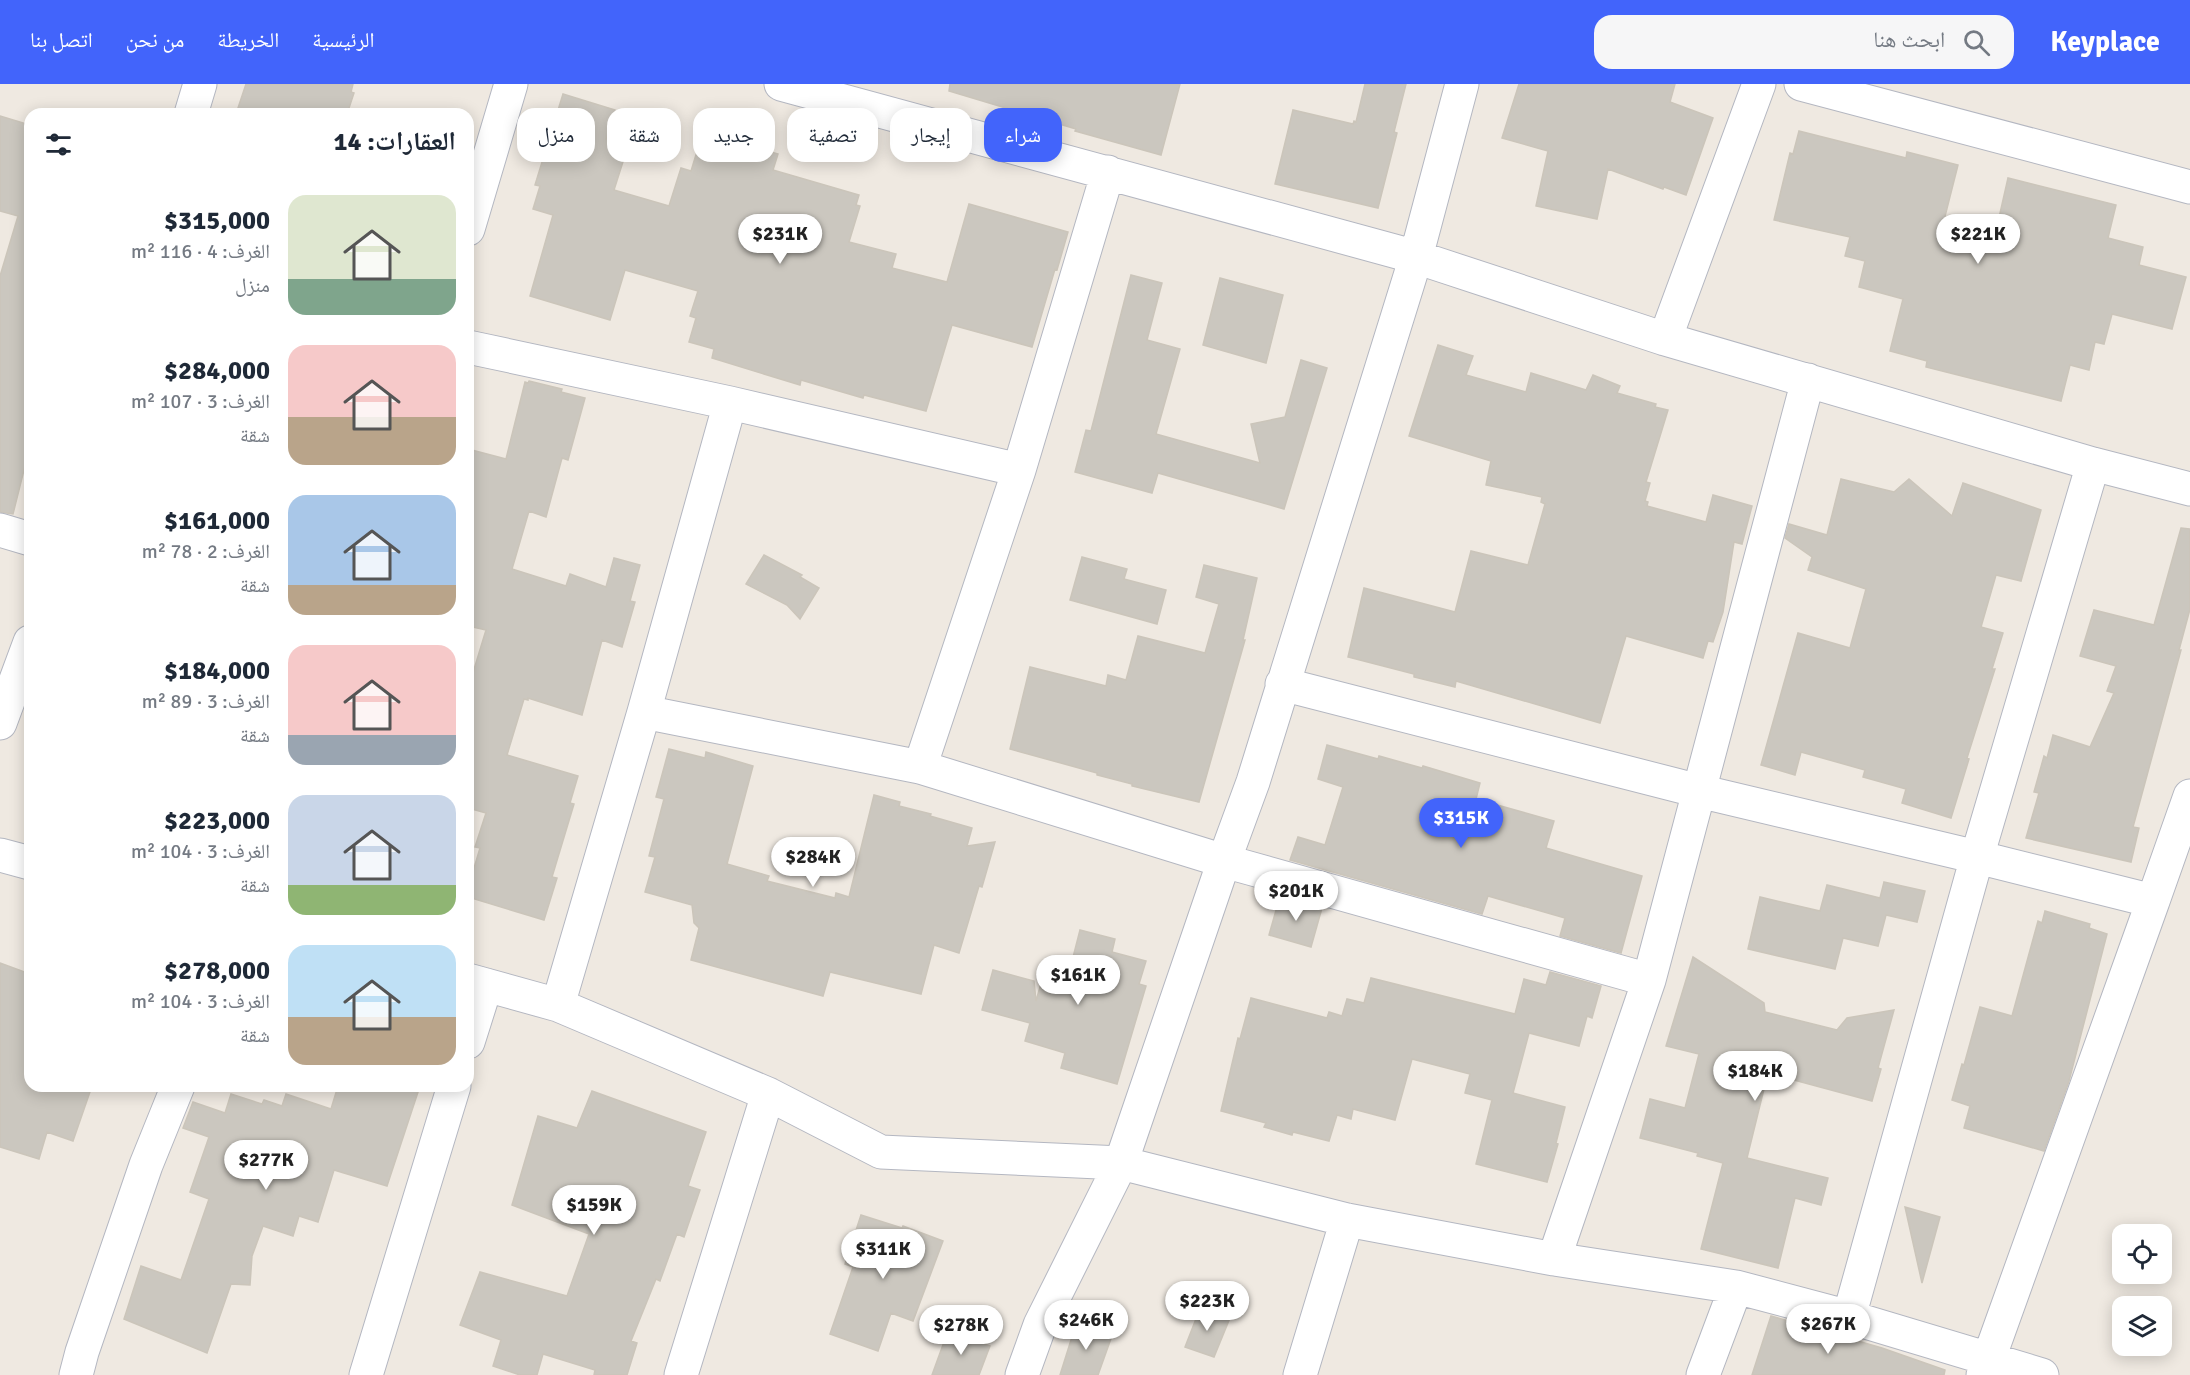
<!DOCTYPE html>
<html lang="ar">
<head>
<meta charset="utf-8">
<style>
  :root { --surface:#fff; --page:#f6f6f7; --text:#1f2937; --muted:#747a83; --accent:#4264fb }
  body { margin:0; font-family:Signika,"Noto Naskh Arabic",sans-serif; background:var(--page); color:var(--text); direction:rtl; height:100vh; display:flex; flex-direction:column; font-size:22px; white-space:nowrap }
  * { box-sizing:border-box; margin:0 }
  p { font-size:20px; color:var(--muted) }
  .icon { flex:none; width:33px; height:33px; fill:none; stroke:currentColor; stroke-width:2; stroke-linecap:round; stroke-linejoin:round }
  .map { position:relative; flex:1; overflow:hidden; direction:ltr }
  .side { position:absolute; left:24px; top:24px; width:450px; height:984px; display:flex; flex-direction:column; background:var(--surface); border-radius:18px; box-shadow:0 3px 15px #0003; direction:rtl }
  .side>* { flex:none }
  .banner { position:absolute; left:492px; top:24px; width:570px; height:54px; direction:rtl; display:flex; gap:12px }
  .controls { position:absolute; left:2112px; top:1140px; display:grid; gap:12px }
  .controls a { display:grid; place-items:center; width:60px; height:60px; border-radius:12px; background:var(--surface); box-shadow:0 3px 15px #0003; font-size:30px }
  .price { position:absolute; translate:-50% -51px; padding:0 14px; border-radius:21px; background:#fff; color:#222; font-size:20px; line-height:39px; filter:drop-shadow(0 2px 3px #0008) }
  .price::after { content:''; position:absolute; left:50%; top:36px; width:18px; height:14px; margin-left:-9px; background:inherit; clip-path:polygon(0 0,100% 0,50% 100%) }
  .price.selected { background:var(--accent); color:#fff }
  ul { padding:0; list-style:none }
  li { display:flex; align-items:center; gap:18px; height:150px; padding:0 18px }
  li span { display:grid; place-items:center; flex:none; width:168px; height:120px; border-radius:18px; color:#555 }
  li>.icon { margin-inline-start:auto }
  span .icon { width:72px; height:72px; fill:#fffc; stroke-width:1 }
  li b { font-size:26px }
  h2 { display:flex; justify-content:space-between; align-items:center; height:72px; padding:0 18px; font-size:26px }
  .chip { padding:0 21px; border-radius:18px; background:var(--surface); box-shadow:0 3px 15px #0003; font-size:21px; line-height:54px }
  .chip.selected { background:var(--accent); color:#fff }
  header { display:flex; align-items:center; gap:36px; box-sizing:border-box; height:84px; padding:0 30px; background:var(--accent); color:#fff }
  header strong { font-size:28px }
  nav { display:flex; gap:33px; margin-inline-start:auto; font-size:21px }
  .search { width:420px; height:54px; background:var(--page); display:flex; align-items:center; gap:15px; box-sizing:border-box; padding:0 21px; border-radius:18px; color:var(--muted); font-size:22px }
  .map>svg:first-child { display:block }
  .building { fill:#cbc7bf; stroke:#cbc5ba; stroke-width:1.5 }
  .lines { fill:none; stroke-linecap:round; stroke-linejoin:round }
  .minor-casing { stroke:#b4b7c1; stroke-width:35 }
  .minor { stroke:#fff; stroke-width:33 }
</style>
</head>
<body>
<header>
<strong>Keyplace</strong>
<div class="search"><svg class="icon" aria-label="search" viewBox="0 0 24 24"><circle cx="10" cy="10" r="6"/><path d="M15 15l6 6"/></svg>ابحث هنا</div>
<nav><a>الرئيسية</a><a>الخريطة</a><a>من نحن</a><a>اتصل بنا</a></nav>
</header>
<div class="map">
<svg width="2190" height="1291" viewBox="0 0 2190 1291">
  <rect width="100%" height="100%" fill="#efe9e1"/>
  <path class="building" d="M246,0H353L351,8L354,9L347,30H236Z
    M950,0H1180L1161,71L1075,47L1076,45L949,7Z
    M1365,0H1406L1394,48L1397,49L1378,124L1275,100L1293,26L1353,40L1354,37L1356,38Z
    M1519,0H1675L1670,18L1713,34L1686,111L1664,103L1663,105L1608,85L1597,135L1536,122L1548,67L1502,54Z
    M563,10L615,26L606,55L628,62L614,106L669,122L681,84L691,87L703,48L778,70L773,86L859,111L856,121L860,122L849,158L896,170L892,184L947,198L969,120L1068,148L1057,186L1055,185L1032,263L952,241L926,327L864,311L863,314L801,296L800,301L712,274L714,265L689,258L696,234L690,232L698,207L625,186L610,236L530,212L553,131L533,125L540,102L535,101Z
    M0,32L30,41V362L13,430L0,428V192L18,132L0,127Z
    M1799,47L1906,74L1907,68L1958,81L1939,156L1991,169L2008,94L2116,121L2108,154L2143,163L2139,181L2186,193L2172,245L2112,230L2104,260L2095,258L2089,286L2070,281L2061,317L1926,283L1927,277L1890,267L1903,215L1859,203L1865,177L1845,172L1850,153L1774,136L1790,69L1793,70Z
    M1131,191L1162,199L1147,256L1180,265L1156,350L1260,379L1251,340L1285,333L1301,276L1327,284L1284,425L1158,389L1152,409L1075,388L1086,346L1091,347Z
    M1220,194L1283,211L1266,279L1203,261Z
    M1438,261L1473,272L1466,291L1526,308L1531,289L1586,306L1593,291L1620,302L1617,309L1656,320L1655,323L1668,326L1646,398L1650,399L1645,417L1648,418L1647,422L1706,438L1713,411L1752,422L1742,460L1734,458L1723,528L1713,558L1708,557L1703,574L1626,552L1600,639L1456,597L1455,603L1414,593V590L1348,573L1364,504L1455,528L1471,467L1528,481L1545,420L1541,418L1542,413L1486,401L1491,377L1409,352Z
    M529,297L562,305L561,308L585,314L568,376L562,374L546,433L529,427L512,485L566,502L570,490L606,503L614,474L640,481L630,517L635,518L622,563L602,556L582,631L528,614V616L524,615L507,671L578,692L570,719L574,720L552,793L557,794L544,836L468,813V804L480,764L475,763L486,729L468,724V605L486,546L468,542V365L506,375L525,298L528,299Z
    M1841,395L1894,408L1909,395L1952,432L1963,399L2041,426L2021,497L1996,491L1981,543L2003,549L1992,585H1995L1967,674L1969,675L1951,734L1902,719L1906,705L1863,693L1865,686L1801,668L1795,691L1761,681L1798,549L1850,564L1866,505L1808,486L1812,473L1785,454L1789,440L1827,451Z
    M2181,444L2190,445V525L2179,566H2181L2133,743L2139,744L2131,778L2026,754L2039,709L2034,708L2044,672L2047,674L2053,651L2090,663L2114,609L2107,607L2116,582L2080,572L2094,526L2154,541Z
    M764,471L802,491L800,493L819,504L800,535L787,521L746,500Z
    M1082,473L1127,485L1124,495L1166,506L1157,540L1070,516Z
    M1204,481L1257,494L1243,556H1245L1199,718L1132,702V700L1097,691V689L1010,665L1030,583L1106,602L1108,591L1126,596L1138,552L1205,569L1219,520L1196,513Z
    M1327,661L1378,675L1379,672L1422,684L1423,682L1480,699L1476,715L1554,737L1546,764L1642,792L1621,869L1560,852L1565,834L1488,812L1482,830L1290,776L1298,753L1325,761L1343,703L1318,695Z
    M669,665L705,674L706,668L753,682L727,780L769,792L767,797L835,814L836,809L849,813L874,711L900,718L899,722L931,730L930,732L972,744L967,762L995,758L982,803L979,802L959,869L934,861L921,910L830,888L823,912L691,876L699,844L694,839L692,821L645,808L655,773L649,772L664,715L656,713Z
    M1884,798L1925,807L1917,838L1886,831L1878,862L1843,854L1835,885L1748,865L1760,813L1820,827L1827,801L1880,814Z
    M1280,812L1322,824L1311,863L1269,851Z
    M2045,827L2090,840L2089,844L2107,850L2069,997L2044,1067L1964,1044L1970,1022L1952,1016L1962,980L1964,981L1980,923L2012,932L2038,837L2042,839Z
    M1080,846L1115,855L1112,868L1146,877L1139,900L1146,902L1117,1000L1061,984L1065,969L1025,957L1030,939L982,926L993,886L1034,897L1036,917L1047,878L1070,885Z
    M1693,873L1764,919L1765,928L1837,946L1847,934L1894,926L1878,984L1881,985L1872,1017L1730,979L1764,1005L1747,1074L1828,1094L1821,1121L1795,1114L1778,1184L1701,1165L1723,1079L1697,1072L1698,1069L1640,1054L1650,1015L1685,1024L1699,970L1666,962Z
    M0,879L30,890V1002H92L73,1057L47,1048L39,1075L0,1063Z
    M1550,888L1601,902L1592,934L1587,932L1579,962L1529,949L1513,1009L1565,1023L1556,1059L1558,1060L1547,1098L1476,1080L1492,1016L1465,1009L1470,990L1412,975L1395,1036L1353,1025L1351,1035L1337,1031L1329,1057L1293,1048L1292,1051L1264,1043L1266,1039L1221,1027L1238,954L1240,955L1251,914L1327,934L1329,928L1342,932L1347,915L1364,919L1371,894L1515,930L1524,895L1546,901Z
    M338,1002H420L387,1102L334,1086L318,1138L299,1132L293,1152L263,1142L252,1172L250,1201L231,1200L207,1269L124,1235L141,1182L181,1196L209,1115L190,1108L209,1053L183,1044L193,1018L225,1029L231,1010L262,1020L264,1016L282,1022L286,1010L331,1025Z
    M592,1007L706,1048L688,1102L700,1106L684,1153L677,1150L660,1197L656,1195L631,1257L637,1259L627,1291H594L595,1286L543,1270L537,1291H520L493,1282L501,1256L460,1241L480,1188L567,1212L589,1150L512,1121L538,1032L577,1044Z
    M1905,1123L1940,1133L1922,1199Z
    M861,1131L902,1144L903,1142L943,1157L913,1237L891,1229L878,1267L830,1250L853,1183L845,1180Z
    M1201,1222L1230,1234L1214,1273L1185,1263Z
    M1771,1232L1882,1264L1945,1286L1944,1291H1752Z
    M1077,1237L1113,1249L1098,1291H1060Z
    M948,1247L990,1262L979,1291H932Z"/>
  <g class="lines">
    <defs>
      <path id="minor" d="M781,0L1416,173L1665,255L2093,380L2190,405
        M1801,0L2190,103
        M191,30L200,0
        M468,145L511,0
        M1665,255L1759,0
        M468,263L730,319L1019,386
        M0,446L30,455
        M1282,600L1699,707L1977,773L2153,817L2190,712
        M644,628L920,683L1224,777L1649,896
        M0,639L30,558
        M920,683L1019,386L1108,88
        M0,771L30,779
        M468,896L558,921L768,1010L881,1068L1121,1079L1347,1136L1554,1175L1736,1203L1849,1233L2042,1291
        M558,921L644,628L730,319
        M468,958L486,901
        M1554,1175L1649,896L1808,296
        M1849,1233L1977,773L2093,380
        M76,1291L82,1268L146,1081L178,1002
        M366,1291L454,1002
        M681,1291L768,1010
        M1022,1291L1040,1241L1121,1079L1224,777L1253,698L1416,173L1462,0
        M1300,1291L1347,1136
        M1703,1291L1736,1203
        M1983,1291L2153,817"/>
    </defs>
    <use href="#minor" class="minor-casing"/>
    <use href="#minor" class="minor"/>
  </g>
</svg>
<div class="controls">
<a><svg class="icon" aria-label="locate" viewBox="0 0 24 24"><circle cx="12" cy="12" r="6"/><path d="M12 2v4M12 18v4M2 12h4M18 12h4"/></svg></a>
<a><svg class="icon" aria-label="layers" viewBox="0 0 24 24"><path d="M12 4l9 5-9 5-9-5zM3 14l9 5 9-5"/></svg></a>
</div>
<b class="price" style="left:780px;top:181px">$231K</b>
<b class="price" style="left:1978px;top:181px">$221K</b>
<b class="price selected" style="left:1461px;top:765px">$315K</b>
<b class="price" style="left:813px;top:804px">$284K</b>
<b class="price" style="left:1296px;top:838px">$201K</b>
<b class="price" style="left:1078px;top:922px">$161K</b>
<b class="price" style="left:1755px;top:1018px">$184K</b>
<b class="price" style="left:266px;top:1107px">$277K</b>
<b class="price" style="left:594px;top:1152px">$159K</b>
<b class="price" style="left:883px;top:1196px">$311K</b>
<b class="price" style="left:1207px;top:1248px">$223K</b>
<b class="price" style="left:1086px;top:1267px">$246K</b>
<b class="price" style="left:1828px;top:1271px">$267K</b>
<b class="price" style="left:961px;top:1272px">$278K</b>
<div class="banner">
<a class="chip selected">شراء</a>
<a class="chip">إيجار</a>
<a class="chip">تصفية</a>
<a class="chip">جديد</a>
<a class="chip">شقة</a>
<a class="chip">منزل</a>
</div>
<section class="side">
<h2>العقارات: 14<svg class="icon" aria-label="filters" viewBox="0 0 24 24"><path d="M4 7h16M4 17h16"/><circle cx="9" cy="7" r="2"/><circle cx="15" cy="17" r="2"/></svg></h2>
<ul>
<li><span style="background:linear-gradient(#dfe7d0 70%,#7fa58c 0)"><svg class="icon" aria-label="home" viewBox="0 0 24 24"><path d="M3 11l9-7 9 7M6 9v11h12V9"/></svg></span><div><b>$315,000</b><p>الغرف: 4 · 116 m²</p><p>منزل</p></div></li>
<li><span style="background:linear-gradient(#f6c9c9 60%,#b9a48a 0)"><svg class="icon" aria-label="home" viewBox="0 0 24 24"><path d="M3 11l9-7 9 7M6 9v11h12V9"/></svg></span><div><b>$284,000</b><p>الغرف: 3 · 107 m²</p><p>شقة</p></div></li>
<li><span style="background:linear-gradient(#a9c7e8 75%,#b9a48a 0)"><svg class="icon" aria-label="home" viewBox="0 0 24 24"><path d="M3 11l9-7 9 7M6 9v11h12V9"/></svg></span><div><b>$161,000</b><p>الغرف: 2 · 78 m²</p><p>شقة</p></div></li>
<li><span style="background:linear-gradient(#f6c9c9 75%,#9aa5b1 0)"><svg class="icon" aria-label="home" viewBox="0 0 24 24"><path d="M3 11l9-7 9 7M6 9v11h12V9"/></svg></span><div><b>$184,000</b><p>الغرف: 3 · 89 m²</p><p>شقة</p></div></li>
<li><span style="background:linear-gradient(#c9d6e8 75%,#8fb573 0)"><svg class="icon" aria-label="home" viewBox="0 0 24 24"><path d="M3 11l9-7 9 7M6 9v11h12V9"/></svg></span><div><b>$223,000</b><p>الغرف: 3 · 104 m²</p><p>شقة</p></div></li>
<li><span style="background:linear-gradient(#bfe0f5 60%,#b9a48a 0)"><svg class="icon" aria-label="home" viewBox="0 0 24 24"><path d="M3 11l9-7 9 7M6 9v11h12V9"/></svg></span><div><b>$278,000</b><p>الغرف: 3 · 104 m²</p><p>شقة</p></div></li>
</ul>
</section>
</div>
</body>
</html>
